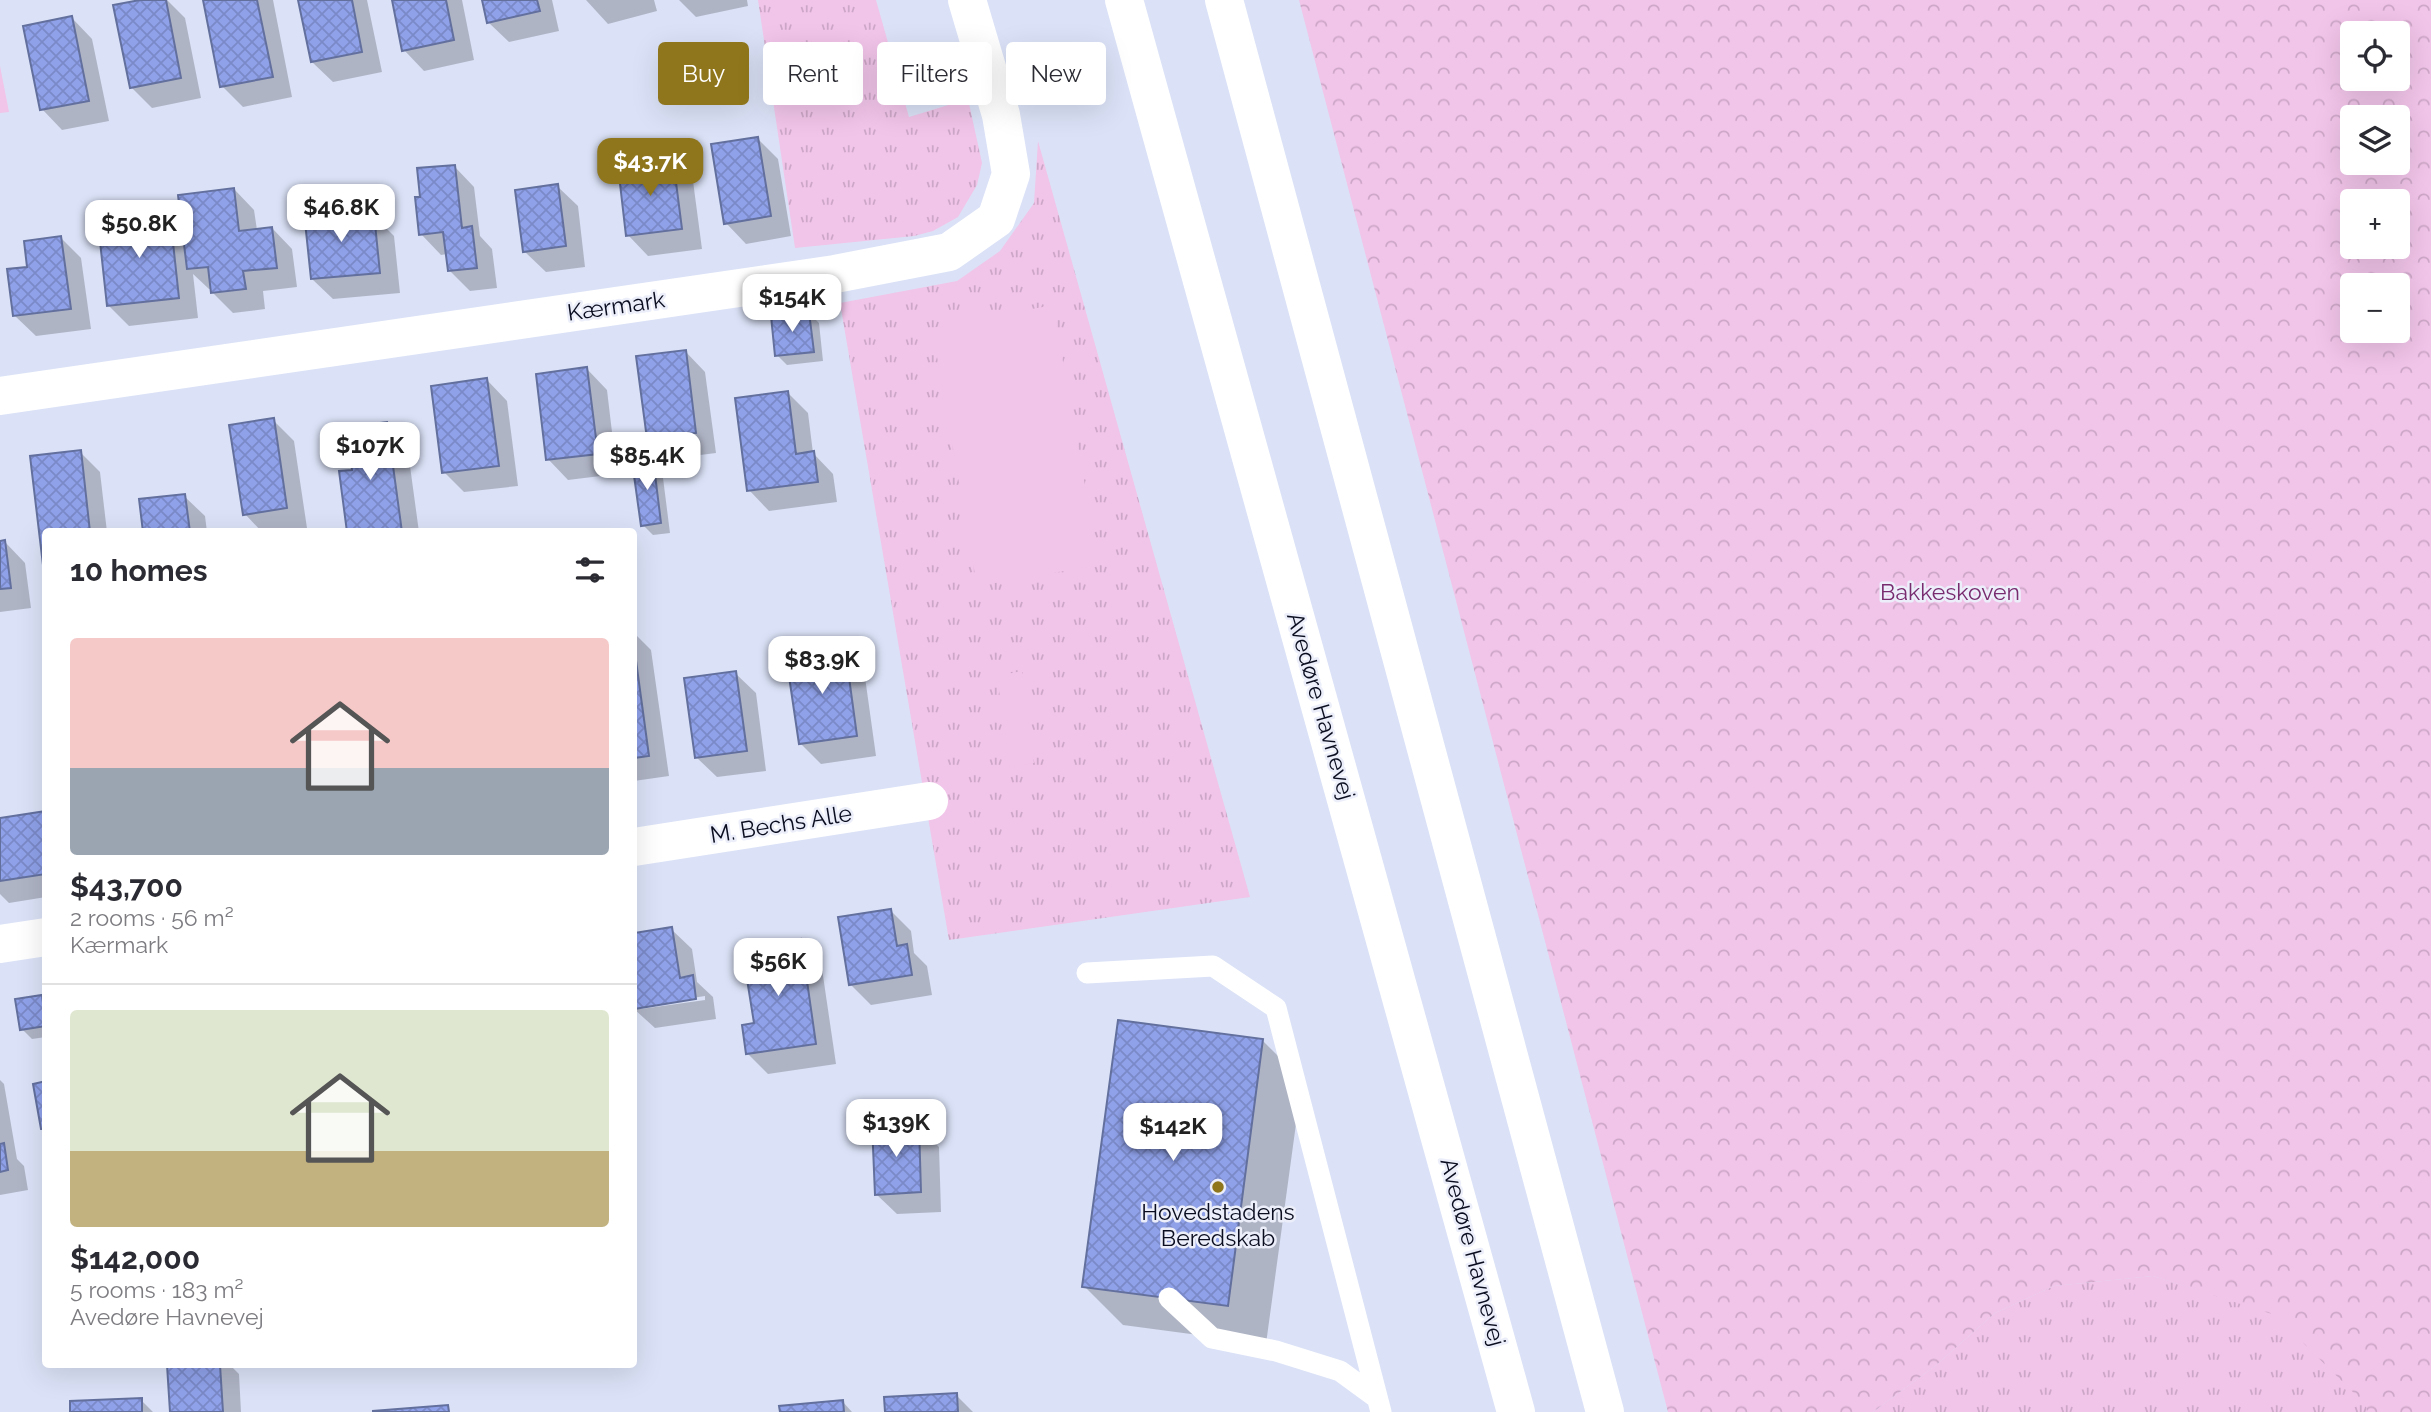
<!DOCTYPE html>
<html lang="en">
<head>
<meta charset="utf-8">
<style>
  :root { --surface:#fff; --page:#f2f2f3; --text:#2b2b33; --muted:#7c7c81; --line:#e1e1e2; --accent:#8f761c }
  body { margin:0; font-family:Raleway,sans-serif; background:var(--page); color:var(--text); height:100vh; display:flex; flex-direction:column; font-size:26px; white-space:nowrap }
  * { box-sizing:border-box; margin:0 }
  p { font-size:23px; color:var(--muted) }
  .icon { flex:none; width:38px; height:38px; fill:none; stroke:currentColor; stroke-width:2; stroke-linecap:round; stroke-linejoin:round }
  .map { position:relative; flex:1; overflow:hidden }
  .side { position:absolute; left:42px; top:528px; width:595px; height:840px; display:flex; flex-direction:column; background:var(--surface); border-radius:7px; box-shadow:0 7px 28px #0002 }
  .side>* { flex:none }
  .hud { position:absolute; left:658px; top:42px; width:665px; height:63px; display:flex; gap:14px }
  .tools { position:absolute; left:2340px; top:21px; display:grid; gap:14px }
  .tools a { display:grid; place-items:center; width:70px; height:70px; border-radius:7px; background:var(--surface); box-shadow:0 7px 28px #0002; font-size:35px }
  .price { position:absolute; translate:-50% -60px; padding:0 16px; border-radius:14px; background:#fff; color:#222; font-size:23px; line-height:46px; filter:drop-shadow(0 2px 4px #0008) }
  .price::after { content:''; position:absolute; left:50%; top:42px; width:21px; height:16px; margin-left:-10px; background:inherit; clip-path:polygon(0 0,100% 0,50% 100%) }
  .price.selected { background:var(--accent); color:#fff }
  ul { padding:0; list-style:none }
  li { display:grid; align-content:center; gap:14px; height:371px; padding:0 28px }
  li+li { border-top:2px solid var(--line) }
  li span { display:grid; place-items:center; height:217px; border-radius:7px; color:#555 }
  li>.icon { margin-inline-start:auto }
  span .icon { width:126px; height:126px; fill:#fffc; stroke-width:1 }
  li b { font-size:30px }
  h2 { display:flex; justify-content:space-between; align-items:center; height:84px; padding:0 28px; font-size:30px }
  .tag { padding:0 24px; border-radius:7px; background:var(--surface); box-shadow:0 7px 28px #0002; font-size:24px; line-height:63px }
  .tag.selected { background:var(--accent); color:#fff }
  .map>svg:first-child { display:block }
  .grass { fill:url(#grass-tufts) }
  .forest { fill:url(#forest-crowns); fill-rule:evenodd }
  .park { fill:#f1c4e9 }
  .shadow { fill:#0003; fill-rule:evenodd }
  .building { fill:url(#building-cross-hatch); stroke:#63709e; stroke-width:2 }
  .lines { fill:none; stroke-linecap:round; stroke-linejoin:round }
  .service { stroke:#fff; stroke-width:21 }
  .minor { stroke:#fff; stroke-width:38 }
  .tertiary { stroke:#fff; stroke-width:38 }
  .poi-dot { fill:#8f761c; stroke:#eceffa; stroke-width:2.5 }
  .labels { text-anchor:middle; stroke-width:5; stroke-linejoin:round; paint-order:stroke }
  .street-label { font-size:23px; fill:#0a0d1f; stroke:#eceffa }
  .park-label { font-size:23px; fill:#782b6f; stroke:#eceffa }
  .poi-label { font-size:23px; fill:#0a0d1f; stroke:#eceffa }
</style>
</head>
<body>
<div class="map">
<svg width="2431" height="1412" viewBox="0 0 2431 1412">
  <defs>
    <pattern id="grass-tufts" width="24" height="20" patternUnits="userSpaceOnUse" patternTransform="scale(1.75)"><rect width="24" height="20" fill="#f1c4e9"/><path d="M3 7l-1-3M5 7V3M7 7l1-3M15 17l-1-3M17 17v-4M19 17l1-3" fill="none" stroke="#cda7c7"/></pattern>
    <pattern id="forest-crowns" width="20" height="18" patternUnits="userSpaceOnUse" patternTransform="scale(1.75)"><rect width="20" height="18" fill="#f1c4e9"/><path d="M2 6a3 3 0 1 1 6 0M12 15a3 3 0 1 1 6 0" fill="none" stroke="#cda7c7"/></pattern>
    <pattern id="building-cross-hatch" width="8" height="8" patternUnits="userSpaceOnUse" patternTransform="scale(1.75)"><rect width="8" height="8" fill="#8fa1e9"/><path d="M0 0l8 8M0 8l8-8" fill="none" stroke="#7a89c7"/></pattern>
  </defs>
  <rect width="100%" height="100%" fill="#dbe2f7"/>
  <path class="grass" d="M758,0H876L909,117L968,99L982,163L977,185L958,217L933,231L914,236L795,248Z
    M1038,141L1250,897L949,940L840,303L957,281L1000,251L1034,203Z
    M2153,1276L2275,1314L2367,1405V1412H1873L1935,1366L1995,1313L2054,1286Z"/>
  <path class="forest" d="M1299,0H2431V1412H2367L2366,1405L2275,1315L2153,1276L2054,1286L1995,1313L1935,1366L1873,1412H1668ZM2352,33H2398V79H2352ZM2352,117H2398V163H2352ZM2352,201H2398V247H2352ZM2352,285H2398V331H2352Z"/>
  <path class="park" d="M0,66L9,112L0,113Z
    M1053,305L1099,565L977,586L932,328Z
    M1022,671L1034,763L1010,767L997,676Z"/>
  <path class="shadow" d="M149,0H167L185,18L201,98L152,108L131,87Z
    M205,0H273L292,97L243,107L222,86Z
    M300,0H367L382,72L333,82L312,62Z
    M394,0H462L474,60L424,71L404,50Z
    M484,0H552L559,31L509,42L488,22Z
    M586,0H654L657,11L608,24Z
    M679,0H747L748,6L696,17Z
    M72,18L92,39L109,121L62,130L42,109Z
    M758,139L778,159L791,236L746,244L726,223Z
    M672,160L693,181L702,249L648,256L628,235Z
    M454,166L474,187L480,236L492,249L497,288L470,291L449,270L447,254L441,255L421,234Z
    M557,186L578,206L585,267L546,272L525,252Z
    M234,189L254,210L257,230L272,228L292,249L297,287L263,291L265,309L233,313L212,292V289H209L193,274L198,318L129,326L109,306L169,217L184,233Z
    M345,209L354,218L374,216L394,236L400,293L333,299L312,279Z
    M61,238L81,258L91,329L36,336L15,316L29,268Z
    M809,313L819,323L823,361L787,365L777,355Z
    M685,351L705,372L716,453L669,459L649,438Z
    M587,369L607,390L617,474L568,480L548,459Z
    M487,380L507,401L518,486L464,492L444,472Z
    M788,393L808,413L813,453L833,474L837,502L769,511L749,490Z
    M273,420L294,441L307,528L282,532H262L245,514Z
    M387,423L407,444L419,532H349Z
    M80,452L100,472L107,532H46Z
    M653,460L662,470L670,533L653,535L643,525Z
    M184,496L205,516L207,532H145Z
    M5,542L25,563L31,608L0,612V543Z
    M634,633L651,650L669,776L634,781Z
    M844,650L864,670L876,756L821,764L800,743Z
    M735,673L756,693L766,771L717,777L696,757Z
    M46,813V897L9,903L0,894V820Z
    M890,910L911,931L914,953L927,966L932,995L871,1005L851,985Z
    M671,929L692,949L697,982L713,997L716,1019L655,1028L634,1009V934ZM705,996V1000L641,1009V1006Z
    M800,941L821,962L836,1064L768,1074L748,1054Z
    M42,997L46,1000V1037L32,1039L22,1029Z
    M1263,1041L1302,1080L1266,1344L1123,1325L1084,1286Z
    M0,1080L4,1084L17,1159L24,1166L28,1190L0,1195Z
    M918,1127L939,1147L941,1212L897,1214L876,1194Z
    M169,1365H230L239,1374L241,1412H172Z
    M956,1395L973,1412H887Z
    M141,1400L153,1412H72Z
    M843,1402L852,1412H782Z"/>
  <path class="building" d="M140,0H166L181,78L130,88L113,5Z
    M203,0H257L273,77L220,87Z
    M298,0H352L362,52L311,62Z
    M392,0H446L454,40L402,51Z
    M482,0H537L540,11L487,23Z
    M72,16L89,101L40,110L23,26Z
    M758,137L771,216L724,224L711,144Z
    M673,159L682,229L626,236L618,166Z
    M455,165L462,228L472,226L477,268L448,271L443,232L419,235L415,197H420L417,168Z
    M558,184L566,246L523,252L515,190Z
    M234,188L239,231L272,227L277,268L243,271L246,289L211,293L208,267L187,269L178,195Z
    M345,207L346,217L374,214L380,273L311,279L304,212Z
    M170,215L179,298L107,306L98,223Z
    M61,236L71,309L13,316L7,269L27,267L24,241Z
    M809,312L814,352L775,356L771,316Z
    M686,350L696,433L647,439L636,356Z
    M587,367L598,454L546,460L536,374Z
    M487,378L499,466L442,473L431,386Z
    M788,391L796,454L814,451L818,482L747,491L735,398Z
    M274,418L287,508L243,515L229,425Z
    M387,422L402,532H347L339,471L352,470L346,427Z
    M81,450L90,532H46V565H43L30,456Z
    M653,458L661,523L641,526L632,461Z
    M185,494L190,532H143L139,499Z
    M5,540L11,588L0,589V541Z
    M634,646L649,756L634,758Z
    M845,648L857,736L799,744L786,656Z
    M736,671L747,751L695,758L684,678Z
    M46,811V874L0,881V818Z
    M891,909L897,946L907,944L912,975L849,985L838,917Z
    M672,927L680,978L693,975L696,999L634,1009V933Z
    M801,939L816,1044L746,1054L742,1025L754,1023L742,948Z
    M42,995L46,1026L20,1030L15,999Z
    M1118,1020L1263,1039L1228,1306L1082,1287Z
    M46,1081V1129H41L33,1084Z
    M872,1123L919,1125L921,1192L875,1195Z
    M4,1143L8,1170L0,1172V1144Z
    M167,1365H220L223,1412H170Z
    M957,1393L958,1412H885L884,1397Z
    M142,1398V1412H70V1401Z
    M843,1400L844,1412H780L779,1406Z
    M448,1405L449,1412H373V1411Z"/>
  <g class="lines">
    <path class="service" d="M1087,973L1213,966L1276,1008L1381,1412
      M1169,1298L1212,1338L1276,1351L1340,1371L1377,1398"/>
    <path class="minor" d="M0,396L835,274L949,252L996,219L1011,174L1001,115L967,0
      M634,847L929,801
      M0,944L46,937"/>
    <path class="tertiary" d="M1124,0L1516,1412
      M1224,0L1605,1412"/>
  </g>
  <circle class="poi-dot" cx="1218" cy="1187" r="7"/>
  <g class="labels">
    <g class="street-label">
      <text transform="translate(616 306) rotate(-8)" y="8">Kærmark</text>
      <text transform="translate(1321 706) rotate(74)" y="8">Avedøre Havnevej</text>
      <text transform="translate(781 824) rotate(-9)" y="8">M. Bechs Alle</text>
      <text transform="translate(1473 1252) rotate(75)" y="8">Avedøre Havnevej</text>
    </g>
    <g class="park-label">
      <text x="1950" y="600">Bakkeskoven</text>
    </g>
    <g class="poi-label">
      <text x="1218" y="1220">Hovedstadens<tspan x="1218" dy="26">Beredskab</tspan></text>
    </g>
  </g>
</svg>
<div class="tools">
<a><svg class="icon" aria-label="locate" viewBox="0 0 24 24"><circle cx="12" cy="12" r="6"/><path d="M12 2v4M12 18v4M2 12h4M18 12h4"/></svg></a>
<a><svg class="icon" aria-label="layers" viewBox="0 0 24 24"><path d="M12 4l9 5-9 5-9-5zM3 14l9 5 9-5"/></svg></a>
<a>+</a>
<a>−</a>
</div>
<b class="price selected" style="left:650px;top:198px">$43.7K</b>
<b class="price" style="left:341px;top:244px">$46.8K</b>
<b class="price" style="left:139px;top:260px">$50.8K</b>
<b class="price" style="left:792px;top:334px">$154K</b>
<b class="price" style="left:370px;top:482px">$107K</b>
<b class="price" style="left:647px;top:492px">$85.4K</b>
<b class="price" style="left:822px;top:696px">$83.9K</b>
<b class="price" style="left:778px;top:998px">$56K</b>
<b class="price" style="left:896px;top:1159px">$139K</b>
<b class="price" style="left:1173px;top:1163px">$142K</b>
<div class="hud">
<a class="tag selected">Buy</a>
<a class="tag">Rent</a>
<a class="tag">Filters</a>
<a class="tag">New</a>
</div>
<section class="side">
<h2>10 homes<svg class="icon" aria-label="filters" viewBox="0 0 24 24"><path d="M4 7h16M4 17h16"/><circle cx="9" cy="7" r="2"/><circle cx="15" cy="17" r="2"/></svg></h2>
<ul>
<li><span style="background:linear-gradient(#f6c9c9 60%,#9aa5b1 0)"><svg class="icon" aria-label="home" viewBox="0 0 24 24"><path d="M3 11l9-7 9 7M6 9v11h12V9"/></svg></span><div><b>$43,700</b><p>2 rooms · 56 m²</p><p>Kærmark</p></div></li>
<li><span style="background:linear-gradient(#dfe7d0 65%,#c2b280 0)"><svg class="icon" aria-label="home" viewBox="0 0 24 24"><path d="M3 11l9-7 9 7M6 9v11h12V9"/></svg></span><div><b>$142,000</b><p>5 rooms · 183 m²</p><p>Avedøre Havnevej</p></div></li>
</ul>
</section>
</div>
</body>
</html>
